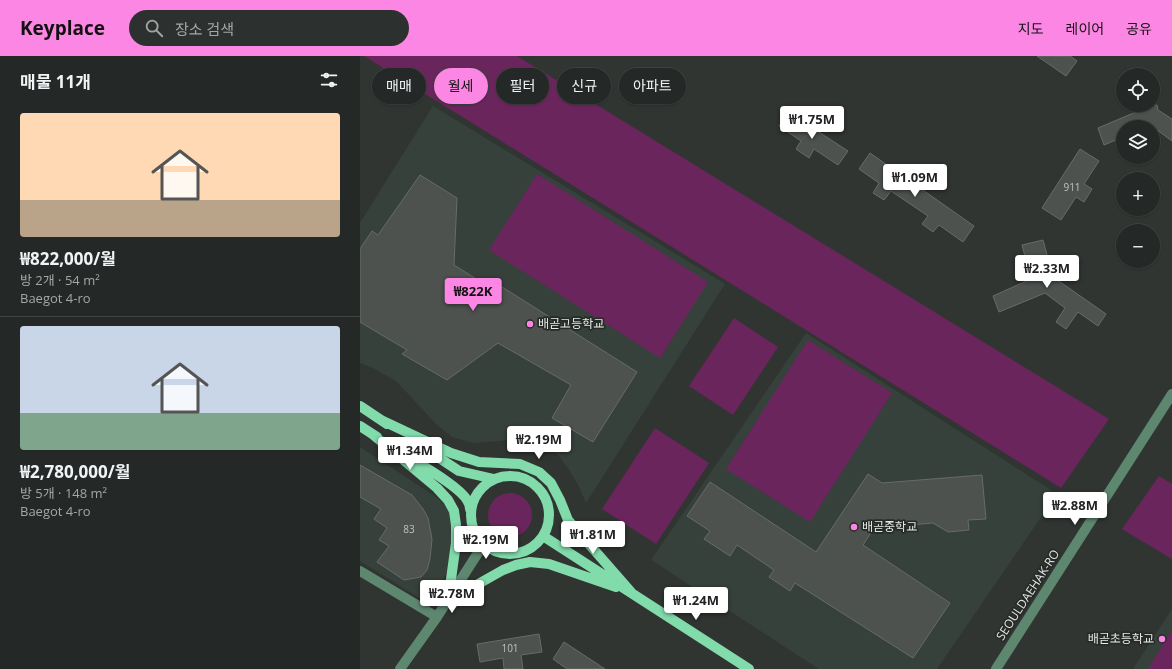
<!DOCTYPE html>
<html lang="ko">
<head>
<meta charset="utf-8">
<style>
  :root { --surface:#242826; --page:#2c302e; --text:#f1f3f6; --muted:#a3a6a7; --line:#414443; --accent:#fc86e3 }
  body { margin:0; font-family:"Open Sans","Noto Sans KR",sans-serif; background:var(--page); color:var(--text); height:100vh; display:flex; flex-direction:column; font-size:15px; white-space:nowrap }
  * { box-sizing:border-box; margin:0 }
  p { font-size:13px; color:var(--muted) }
  .icon { flex:none; width:22px; height:22px; fill:none; stroke:currentColor; stroke-width:2; stroke-linecap:round; stroke-linejoin:round }
  .map { position:relative; flex:1; overflow:hidden }
  .sheet { display:flex; flex-direction:column; background:var(--surface); width:360px }
  .sheet>* { flex:none }
  .guide { position:absolute; left:12px; top:12px; width:380px; height:36px; display:flex; gap:8px }
  .controls { position:absolute; left:756px; top:12px; display:grid; gap:8px }
  .controls a { display:grid; place-items:center; width:44px; height:44px; border-radius:50%; background:var(--surface); box-shadow:0 1px 3px #0004,0 0 0 1px var(--line); font-size:20px }
  .price { position:absolute; translate:-50% -34px; padding:0 9px; border-radius:4px; background:#fff; color:#222; font-size:13px; line-height:26px; filter:drop-shadow(0 1px 2px #0008) }
  .price::after { content:''; position:absolute; left:50%; top:24px; width:12px; height:9px; margin-left:-6px; background:inherit; clip-path:polygon(0 0,100% 0,50% 100%) }
  .price.active { background:var(--accent); color:#111 }
  ul { padding:0; list-style:none }
  li { display:grid; align-content:center; gap:8px; height:212px; padding:0 20px }
  li+li { border-top:1px solid var(--line) }
  li span { display:grid; place-items:center; height:124px; border-radius:4px; color:#555 }
  li>.icon { margin-inline-start:auto }
  span .icon { width:72px; height:72px; fill:#fffc; stroke-width:1 }
  li b { font-size:17px }
  h2 { display:flex; justify-content:space-between; align-items:center; height:48px; padding:0 20px; font-size:17px }
  .tag { padding:0 14px; border-radius:18px; background:var(--surface); box-shadow:0 1px 3px #0004,0 0 0 1px var(--line); font-size:14px; line-height:36px }
  .tag.active { background:var(--accent); color:#111 }
  header { display:flex; align-items:center; gap:24px; box-sizing:border-box; height:56px; padding:0 20px; background:var(--accent); color:#111 }
  header strong { font-size:19px }
  nav { display:flex; gap:22px; margin-inline-start:auto; font-size:14px }
  .search { width:280px; height:36px; background:var(--page); display:flex; align-items:center; gap:10px; box-sizing:border-box; padding:0 14px; border-radius:22px; color:var(--muted); font-size:15px }
  main { display:flex; flex:1; min-height:0 }
  .map>svg:first-child { display:block }
  .built { fill:#37413b }
  .green { fill:#6b255d }
  .building { fill:#4d524f; stroke:#676c69 }
  .lines { fill:none; stroke-linecap:round; stroke-linejoin:round }
  .minor { stroke:#5e8770; stroke-width:10 }
  .major { stroke:#82dbab; stroke-width:10 }
  .poi-dot { fill:#fc86e3; stroke:#262b28; stroke-width:1.5 }
  .labels { text-anchor:middle; stroke-width:3.5; stroke-linejoin:round; paint-order:stroke }
  .number-label { font-size:10px; fill:#bfc2c0 }
  .poi-label { font-size:12px; fill:#e5e8e6; stroke:#262b28; text-anchor:start }
  .street-label { font-size:12px; fill:#e5e8e6; stroke:#262b28 }
</style>
</head>
<body>
<header>
<strong>Keyplace</strong>
<div class="search"><svg class="icon" aria-label="search" viewBox="0 0 24 24"><circle cx="10" cy="10" r="6"/><path d="M15 15l6 6"/></svg>장소 검색</div>
<nav><a>지도</a><a>레이어</a><a>공유</a></nav>
</header>
<main>
<section class="sheet">
<h2>매물 11개<svg class="icon" aria-label="filters" viewBox="0 0 24 24"><path d="M4 7h16M4 17h16"/><circle cx="9" cy="7" r="2"/><circle cx="15" cy="17" r="2"/></svg></h2>
<ul>
<li><span style="background:linear-gradient(#ffd9b3 70%,#b9a48a 0)"><svg class="icon" aria-label="home" viewBox="0 0 24 24"><path d="M3 11l9-7 9 7M6 9v11h12V9"/></svg></span><div><b>₩822,000/월</b><p>방 2개 · 54 m²</p><p>Baegot 4-ro</p></div></li>
<li><span style="background:linear-gradient(#c9d6e8 70%,#7fa58c 0)"><svg class="icon" aria-label="home" viewBox="0 0 24 24"><path d="M3 11l9-7 9 7M6 9v11h12V9"/></svg></span><div><b>₩2,780,000/월</b><p>방 5개 · 148 m²</p><p>Baegot 4-ro</p></div></li>
</ul>
</section>
<div class="map">
<svg width="812" height="613" viewBox="0 0 812 613">
  <rect width="100%" height="100%" fill="#303532"/>
  <path class="built" d="M73,50L365,228L226,447L218,429L208,412L198,399L185,390L167,385L150,384L113,387L92,381L76,368L36,325L13,312L0,307V167Z
    M446,277L697,438L577,613H459L291,504Z
    M0,391L76,441L96,460L94,504L69,548L0,505Z
    M812,553V613H773Z"/>
  <path class="green" d="M4,0H157L749,363L701,432Z
    M177,118L348,226L300,302L129,194Z
    M374,262L418,291L373,359L329,330Z
    M448,284L532,337L450,466L366,413Z
    M295,372L349,407L296,488L242,453Z
    M799,420L812,428V503L762,473Z
    M128 459a22 22 0 1 1 44 0a22 22 0 1 1-44 0Z
    M812,574V613H788Z"/>
  <path class="building" d="M677,0H710L717,5L706,20Z
    M774,49H797L798,54L812,63V85L793,71H763V81L744,89L738,72L776,56Z
    M428,56L488,95L478,109L454,93L449,102L436,93L441,85L419,70Z
    M720,93L739,105L724,128L732,133L724,146L716,141L701,164L682,152Z
    M510,97L614,170L603,186L579,169L573,176L562,168L568,160L531,135L524,144L513,137L519,127L499,113Z
    M60,119L97,142L94,209L129,231H142L277,316L233,386L192,362L211,329L138,287L87,324L42,298L47,294L0,266V193L12,175L18,179Z
    M683,184L693,221L746,258L738,270L718,256L706,273L696,266L705,252L685,237L639,256L633,240L671,223L662,189Z
    M0,409L52,439L63,453L68,462L72,483L70,503L67,514L61,521L44,524L17,506L29,490L19,484L27,472L14,463L21,453L0,441Z
    M508,418L522,427L622,419L626,463L608,464L609,474L588,476L573,467L514,472L503,489L590,547L553,602L435,527L430,535L409,521L414,514L377,489L370,500L344,483L350,475L327,460L350,426L456,496Z
    M179,578L182,596L161,599L163,613H144L143,602L120,606L117,588Z
    M204,586L245,613H207L193,603Z"/>
  <g class="lines">
    <path class="minor" d="M0,515L77,561
      M40,613L77,561L123,489
      M636,613L812,338"/>
    <path class="major" d="M0,350L27,368
      M21,364L91,397L119,406L160,408L179,416L191,427L200,444L208,464L271,536
      M0,370L17,381
      M11,377L77,432L88,444L94,455L96,469V487L88,545
      M52,384L99,415L134,423
      M44,398C59,408 99,430 107,444C109,447 110,450 110,453
      M111 459a39 39 0 1 1 78 0a39 39 0 1 1-78 0Z
      M183,480L389,613
      M88,545L143,514L156,509L170,506L189,508L256,531"/>
  </g>
  <g class="poi-dot">
    <circle cx="170" cy="268" r="4"/>
    <circle cx="494" cy="471" r="4"/>
    <circle cx="802" cy="583" r="4"/>
  </g>
  <g class="labels">
    <g class="number-label">
      <text x="712" y="135">911</text>
      <text x="49" y="477">83</text>
      <text x="150" y="596">101</text>
    </g>
    <g class="poi-label">
      <text x="178" y="272">배곧고등학교</text>
      <text x="502" y="475">배곧중학교</text>
      <text x="794" y="587" text-anchor="end">배곧초등학교</text>
    </g>
    <g class="street-label">
      <text transform="translate(668 539) rotate(-57)" y="4">SEOULDAEHAK-RO</text>
    </g>
  </g>
</svg>
<div class="controls">
<a><svg class="icon" aria-label="locate" viewBox="0 0 24 24"><circle cx="12" cy="12" r="6"/><path d="M12 2v4M12 18v4M2 12h4M18 12h4"/></svg></a>
<a><svg class="icon" aria-label="layers" viewBox="0 0 24 24"><path d="M12 4l9 5-9 5-9-5zM3 14l9 5 9-5"/></svg></a>
<a>+</a>
<a>−</a>
</div>
<b class="price" style="left:452px;top:84px">₩1.75M</b>
<b class="price" style="left:555px;top:142px">₩1.09M</b>
<b class="price" style="left:687px;top:233px">₩2.33M</b>
<b class="price active" style="left:113px;top:256px">₩822K</b>
<b class="price" style="left:179px;top:404px">₩2.19M</b>
<b class="price" style="left:50px;top:415px">₩1.34M</b>
<b class="price" style="left:715px;top:470px">₩2.88M</b>
<b class="price" style="left:233px;top:499px">₩1.81M</b>
<b class="price" style="left:126px;top:504px">₩2.19M</b>
<b class="price" style="left:92px;top:558px">₩2.78M</b>
<b class="price" style="left:336px;top:565px">₩1.24M</b>
<div class="guide">
<a class="tag">매매</a>
<a class="tag active">월세</a>
<a class="tag">필터</a>
<a class="tag">신규</a>
<a class="tag">아파트</a>
</div>
</div>
</main>
</body>
</html>
